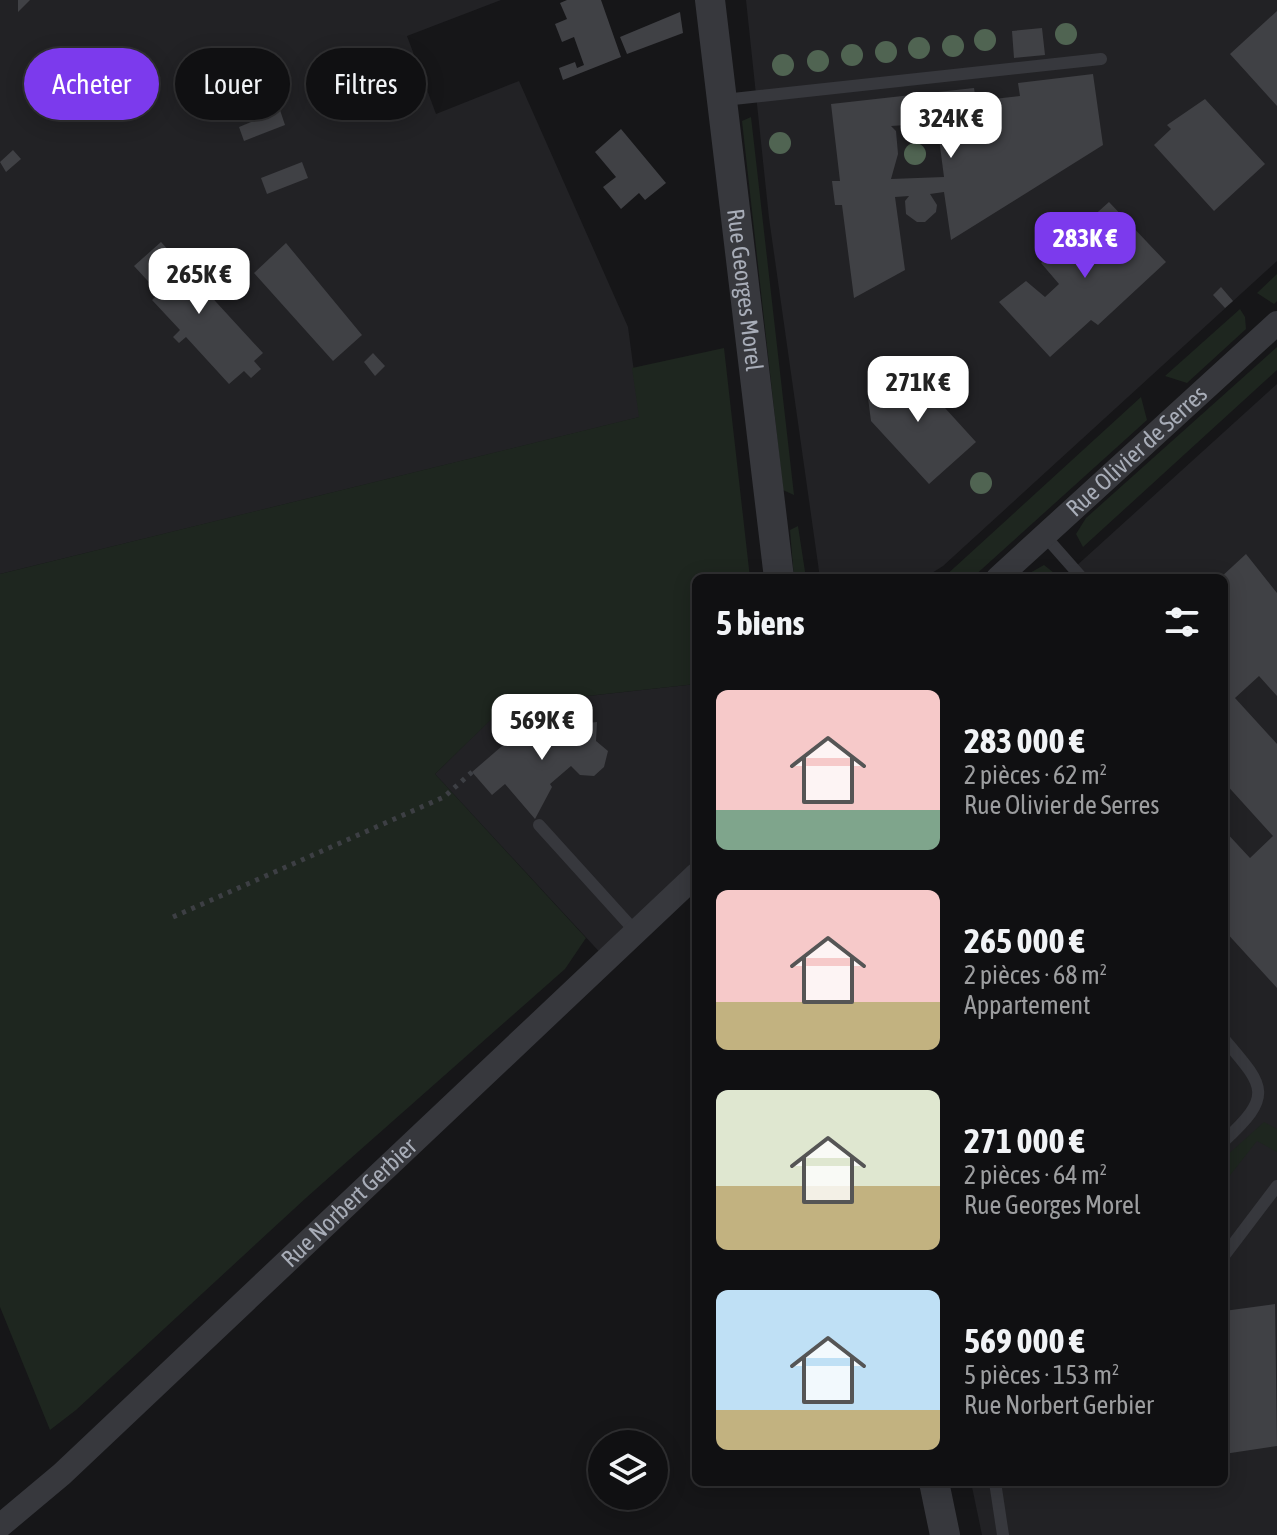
<!DOCTYPE html>
<html lang="fr">
<head>
<meta charset="utf-8">
<style>
  :root { --surface:#101012; --page:#1e1e20; --text:#f1f3f6; --muted:#9c9d9f; --line:#303032; --accent:#7c3aed }
  body { margin:0; font-family:"Asap Condensed",sans-serif; background:var(--page); color:var(--text); height:100vh; display:flex; flex-direction:column; font-size:30px; white-space:nowrap }
  * { box-sizing:border-box; margin:0 }
  p { font-size:26px; color:var(--muted) }
  .icon { flex:none; width:44px; height:44px; fill:none; stroke:currentColor; stroke-width:2; stroke-linecap:round; stroke-linejoin:round }
  .map { position:relative; flex:1; overflow:hidden }
  .drawer { position:absolute; left:692px; top:574px; width:536px; height:912px; display:flex; flex-direction:column; background:var(--surface); border-radius:12px; box-shadow:0 4px 20px #0003,0 0 0 2px var(--line) }
  .drawer>* { flex:none }
  .top-card { position:absolute; left:24px; top:48px; width:548px; height:72px; display:flex; gap:16px }
  .fabs { position:absolute; left:588px; top:1430px; display:grid; gap:16px }
  .fabs a { display:grid; place-items:center; width:80px; height:80px; border-radius:50%; background:var(--surface); box-shadow:0 4px 20px #0003,0 0 0 2px var(--line); font-size:40px }
  .price { position:absolute; translate:-50% -68px; padding:0 18px; border-radius:16px; background:#fff; color:#222; font-size:26px; line-height:52px; filter:drop-shadow(0 2px 4px #0008) }
  .price::after { content:''; position:absolute; left:50%; top:48px; width:24px; height:18px; margin-left:-12px; background:inherit; clip-path:polygon(0 0,100% 0,50% 100%) }
  .price.on { background:var(--accent); color:#fff }
  ul { padding:0; list-style:none }
  li { display:flex; align-items:center; gap:24px; height:200px; padding:0 24px }
  li span { display:grid; place-items:center; flex:none; width:224px; height:160px; border-radius:12px; color:#555 }
  li>.icon { margin-inline-start:auto }
  span .icon { width:96px; height:96px; fill:#fffc; stroke-width:1 }
  li b { font-size:34px }
  h2 { display:flex; justify-content:space-between; align-items:center; height:96px; padding:0 24px; font-size:34px }
  .tag { padding:0 28px; border-radius:36px; background:var(--surface); box-shadow:0 4px 20px #0003,0 0 0 2px var(--line); font-size:28px; line-height:72px }
  .tag.on { background:var(--accent); color:#fff }
  .map>svg:first-child { display:block }
  .built { fill:#222225 }
  .green { fill:#1e261f }
  .building { fill:#404145; fill-rule:evenodd }
  .lines { fill:none; stroke-linecap:round; stroke-linejoin:round }
  .path { stroke:#3d3f44; stroke-width:5; stroke-dasharray:4 6; stroke-linecap:butt }
  .service { stroke:#37383d; stroke-width:12 }
  .minor { stroke:#37383d; stroke-width:24 }
  .tertiary { stroke:#37383d; stroke-width:30 }
  .tree { fill:#506452 }
  .labels { text-anchor:middle; stroke-width:6; stroke-linejoin:round; paint-order:stroke }
  .street-label { font-size:24px; fill:#a8adb8; stroke:#111113 }
</style>
</head>
<body>
<div class="map">
<svg width="1277" height="1535" viewBox="0 0 1277 1535">
  <rect width="100%" height="100%" fill="#161618"/>
  <path class="built" d="M0,0H501L407,36L436,114L519,81L628,327L640,417L0,574Z
    M746,0H1277V261L943,566L924,578H820L769,218Z
    M1277,384V1535H982L971,1482H1224V578H1063Z
    M696,684V875L606,959L435,774L505,705Z"/>
  <path class="green" d="M751,117L794,495L783,490L742,121Z
    M1277,274V301L1274,304L1257,293Z
    M1240,309L1245,317L1246,329L1187,383L1165,376Z
    M1277,347V370L1083,547L1076,534L1086,518Z
    M724,348L750,578H696V684L506,705L435,774L586,938L565,969L307,1197L76,1410L50,1430L0,1307V574L639,417L632,368Z
    M1141,397L1147,420L972,578H943Z
    M798,526L806,578H794L790,530Z
    M1044,565L1054,573L1049,578H1021Z
    M1264,1122L1277,1129V1152L1257,1141L1224,1183V1158Z"/>
  <path class="building" d="M18,0H30L18,12Z
    M567,0H601L621,57L563,80L559,68L575,62L577,68L584,65L574,37L562,42L555,24L567,19L560,3Z
    M1277,11V106L1230,54Z
    M680,12L683,33L627,54L620,37Z
    M1042,28L1045,55L1014,58L1012,31Z
    M1093,74L1103,145L951,240L944,192L930,194L937,205L936,212L925,222H917L906,214L905,201L909,196L895,197L905,270L854,298L842,205H835L832,181H840L831,104L974,88L976,101L1020,96L1018,83ZM937,123L944,177L891,179L898,154L896,131L891,126Z
    M1205,99L1265,164L1214,211L1154,145L1171,129L1167,125Z
    M280,110L285,125L244,141L239,127Z
    M621,129L666,183L645,200L639,193L621,209L603,187L616,177L595,152Z
    M13,150L21,159L6,172L0,162Z
    M302,162L308,178L267,194L261,178Z
    M1109,202L1166,262L1098,325L1091,320L1050,357L999,302L1026,281L1045,297L1059,284L1041,263Z
    M161,242L263,353L254,361L261,369L251,378L244,371L229,384L186,337L179,343L173,337L180,330L152,300L159,293L134,266Z
    M286,243L362,335L333,361L254,273Z
    M1221,287L1233,301L1225,308L1213,295Z
    M373,353L385,366L375,376L364,362Z
    M904,363L976,442L929,484L871,421L868,398Z
    M1246,554L1277,593V696L1259,676L1235,698L1277,744V988L1224,930V830L1250,858L1273,836L1224,782V578H1220Z
    M597,722L596,741L608,751L604,767L594,776L580,775L571,766L550,784L552,787L535,819L505,784L492,795L472,772L509,740L511,742L517,738L516,731Z
    M1275,1304L1277,1446L1224,1454V1311Z"/>
  <g class="lines">
    <path class="path" d="M173,917L444,797L472,772"/>
    <path class="service" d="M724,100L1101,59
      M1044,535L1082,578
      M539,825L635,931
      M1224,1039C1265,1087 1274,1095 1224,1141
      M1224,1256L1277,1186
      M995,1482L1003,1535"/>
    <g class="minor">
      <path id="s1" d="M998,578L1277,323"/>
      <path id="s2" d="M0,1526L62,1474L696,875"/>
    </g>
    <g class="tertiary">
      <path id="s3" d="M710,0L779,578"/>
      <path d="M934,1482L945,1535"/>
    </g>
  </g>
  <g class="tree">
    <circle cx="1066" cy="34" r="11"/>
    <circle cx="985" cy="40" r="11"/>
    <circle cx="953" cy="46" r="11"/>
    <circle cx="919" cy="48" r="11"/>
    <circle cx="886" cy="52" r="11"/>
    <circle cx="852" cy="55" r="11"/>
    <circle cx="818" cy="61" r="11"/>
    <circle cx="783" cy="65" r="11"/>
    <circle cx="780" cy="143" r="11"/>
    <circle cx="915" cy="154" r="11"/>
    <circle cx="981" cy="483" r="11"/>
  </g>
  <g class="labels">
    <g class="street-label">
      <text dy="8" stroke="none"><textPath href="#s3" startOffset="292">Rue Georges Morel</textPath></text>
      <text dy="8" stroke="none"><textPath href="#s1" startOffset="188">Rue Olivier de Serres</textPath></text>
      <text dy="8" stroke="none"><textPath href="#s2" startOffset="476">Rue Norbert Gerbier</textPath></text>
    </g>
  </g>
</svg>
<div class="fabs">
<a><svg class="icon" aria-label="layers" viewBox="0 0 24 24"><path d="M12 4l9 5-9 5-9-5zM3 14l9 5 9-5"/></svg></a>
</div>
<b class="price" style="left:951px;top:160px">324K €</b>
<b class="price on" style="left:1085px;top:280px">283K €</b>
<b class="price" style="left:199px;top:316px">265K €</b>
<b class="price" style="left:918px;top:424px">271K €</b>
<b class="price" style="left:542px;top:762px">569K €</b>
<div class="top-card">
<a class="tag on">Acheter</a>
<a class="tag">Louer</a>
<a class="tag">Filtres</a>
</div>
<section class="drawer">
<h2>5 biens<svg class="icon" aria-label="filters" viewBox="0 0 24 24"><path d="M4 7h16M4 17h16"/><circle cx="9" cy="7" r="2"/><circle cx="15" cy="17" r="2"/></svg></h2>
<ul>
<li><span style="background:linear-gradient(#f6c9c9 75%,#7fa58c 0)"><svg class="icon" aria-label="home" viewBox="0 0 24 24"><path d="M3 11l9-7 9 7M6 9v11h12V9"/></svg></span><div><b>283 000 €</b><p>2 pièces · 62 m²</p><p>Rue Olivier de Serres</p></div></li>
<li><span style="background:linear-gradient(#f6c9c9 70%,#c2b280 0)"><svg class="icon" aria-label="home" viewBox="0 0 24 24"><path d="M3 11l9-7 9 7M6 9v11h12V9"/></svg></span><div><b>265 000 €</b><p>2 pièces · 68 m²</p><p>Appartement</p></div></li>
<li><span style="background:linear-gradient(#dfe7d0 60%,#c2b280 0)"><svg class="icon" aria-label="home" viewBox="0 0 24 24"><path d="M3 11l9-7 9 7M6 9v11h12V9"/></svg></span><div><b>271 000 €</b><p>2 pièces · 64 m²</p><p>Rue Georges Morel</p></div></li>
<li><span style="background:linear-gradient(#bfe0f5 75%,#c2b280 0)"><svg class="icon" aria-label="home" viewBox="0 0 24 24"><path d="M3 11l9-7 9 7M6 9v11h12V9"/></svg></span><div><b>569 000 €</b><p>5 pièces · 153 m²</p><p>Rue Norbert Gerbier</p></div></li>
</ul>
</section>
</div>
</body>
</html>
